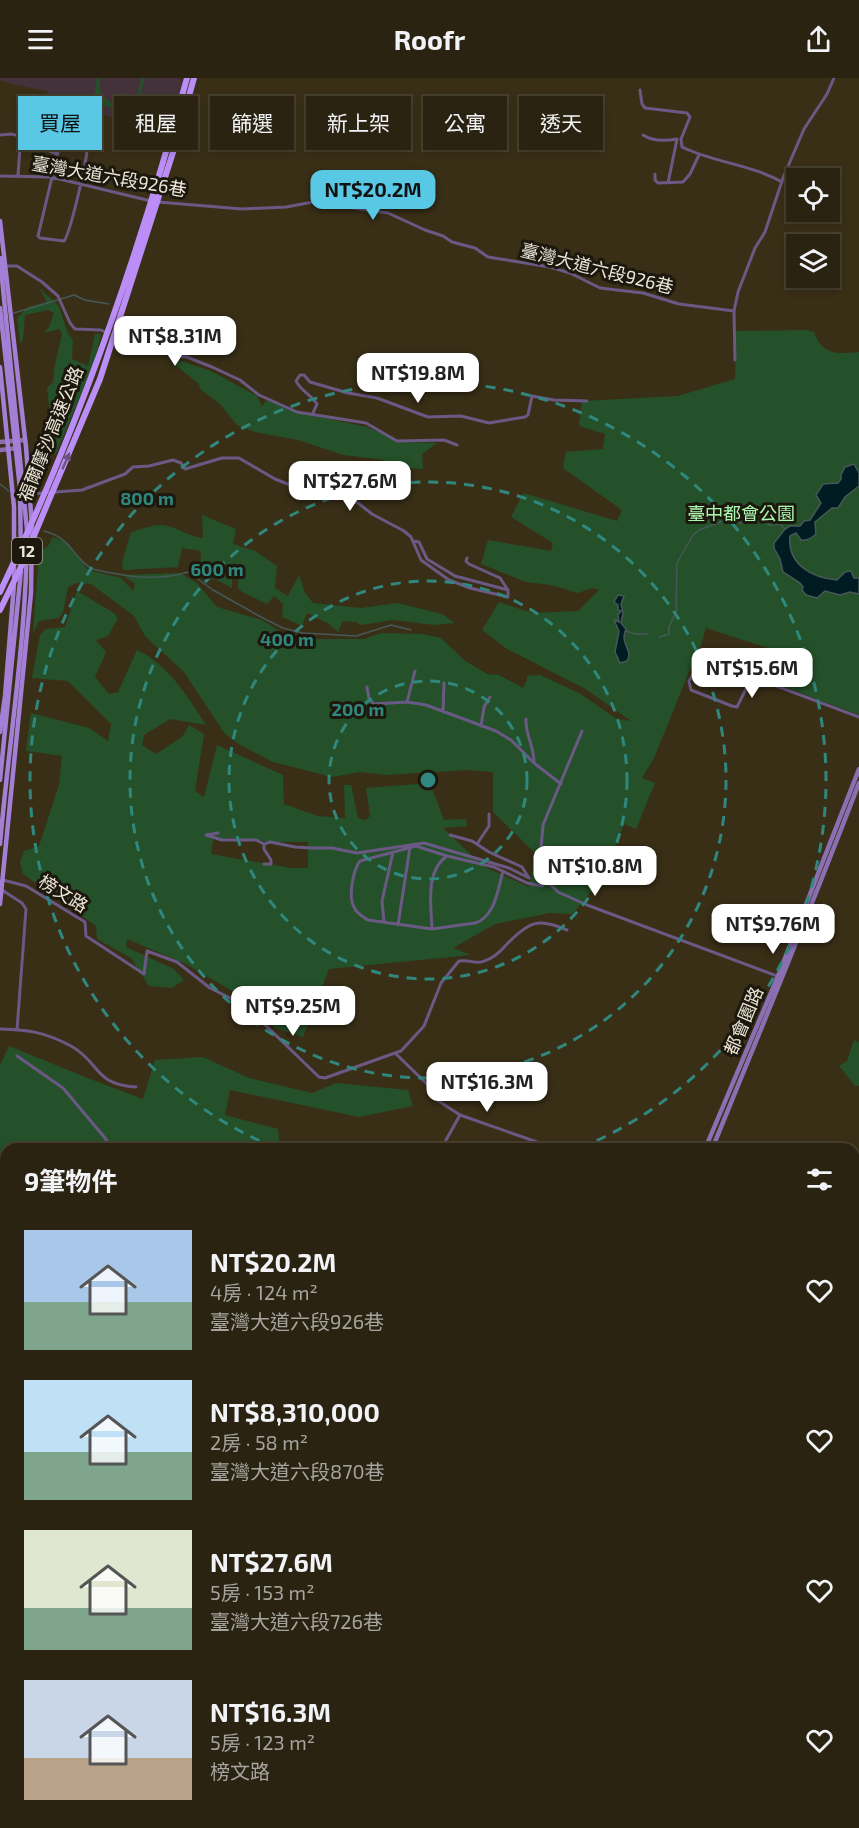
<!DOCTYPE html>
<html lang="zh-TW">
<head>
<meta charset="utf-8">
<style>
  :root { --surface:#2b2311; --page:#372f1f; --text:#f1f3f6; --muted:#a6a49f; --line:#474031; --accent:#58c8e4 }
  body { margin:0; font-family:"Exo 2","Noto Sans TC",sans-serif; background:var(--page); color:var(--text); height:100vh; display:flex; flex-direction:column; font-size:22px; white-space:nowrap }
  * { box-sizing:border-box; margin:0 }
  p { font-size:20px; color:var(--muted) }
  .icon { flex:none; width:33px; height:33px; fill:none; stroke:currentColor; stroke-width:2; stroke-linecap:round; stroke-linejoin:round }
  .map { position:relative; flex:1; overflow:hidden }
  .details { position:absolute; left:0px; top:1065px; width:860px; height:686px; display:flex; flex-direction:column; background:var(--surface); border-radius:18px 18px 0 0; box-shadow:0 3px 9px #0003,0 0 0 2px var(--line) }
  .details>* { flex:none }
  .top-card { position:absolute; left:18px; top:18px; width:824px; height:54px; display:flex; gap:12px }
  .tools { position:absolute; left:786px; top:90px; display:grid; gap:12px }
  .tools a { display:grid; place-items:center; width:54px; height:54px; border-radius:0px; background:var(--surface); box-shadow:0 3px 9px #0003,0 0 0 2px var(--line); font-size:30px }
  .price { position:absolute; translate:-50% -51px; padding:0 14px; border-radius:12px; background:#fff; color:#222; font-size:20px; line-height:39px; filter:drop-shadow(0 2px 3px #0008) }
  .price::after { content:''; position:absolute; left:50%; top:36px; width:18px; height:14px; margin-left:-9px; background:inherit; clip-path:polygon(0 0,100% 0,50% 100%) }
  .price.current { background:var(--accent); color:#111 }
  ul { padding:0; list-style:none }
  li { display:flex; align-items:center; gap:18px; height:150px; padding:0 24px }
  li span { display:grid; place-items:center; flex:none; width:168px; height:120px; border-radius:0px; color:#555 }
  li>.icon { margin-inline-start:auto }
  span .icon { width:72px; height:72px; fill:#fffc; stroke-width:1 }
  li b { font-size:26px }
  h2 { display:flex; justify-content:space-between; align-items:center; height:72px; padding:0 24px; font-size:26px }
  .tag { padding:0 21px; border-radius:0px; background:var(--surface); box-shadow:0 3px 9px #0003,0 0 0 2px var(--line); font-size:21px; line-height:54px }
  .tag.current { background:var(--accent); color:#111 }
  header { display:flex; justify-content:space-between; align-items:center; height:78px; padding:0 24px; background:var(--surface); font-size:27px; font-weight:700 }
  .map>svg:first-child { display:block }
  .education { fill:#44323b }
  .green { fill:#245129; fill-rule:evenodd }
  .water { fill:#001b21; stroke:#475858; stroke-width:1.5 }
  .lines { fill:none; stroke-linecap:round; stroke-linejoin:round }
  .stream { stroke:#475858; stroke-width:1.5 }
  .river { stroke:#001b21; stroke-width:6 }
  .street { stroke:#6a5984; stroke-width:3 }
  .secondary { stroke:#8b6fb2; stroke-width:4.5 }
  .primary { stroke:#a47fd6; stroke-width:4.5 }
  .highway-bridge { stroke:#bb8ef7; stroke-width:6 }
  .oneway { fill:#6c5382 }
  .ring { fill:none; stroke:#30877e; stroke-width:3; stroke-dasharray:10 8 }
  .labels { text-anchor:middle; stroke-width:6; stroke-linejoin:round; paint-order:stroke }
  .shield { fill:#1c180d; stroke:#aea89b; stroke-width:1.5 }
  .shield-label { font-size:16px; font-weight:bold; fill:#ede6d8 }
  .street-label { font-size:18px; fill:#ede6d8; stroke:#1c180d }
  .park-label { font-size:18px; fill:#aaf7af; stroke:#1c180d }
  .centre { fill:#30877e; stroke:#1c180d; stroke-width:3 }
  .ring-label { font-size:18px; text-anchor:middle; font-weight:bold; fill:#30877e; stroke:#1c180d; stroke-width:6; stroke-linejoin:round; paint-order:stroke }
</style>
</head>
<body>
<header><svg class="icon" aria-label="menu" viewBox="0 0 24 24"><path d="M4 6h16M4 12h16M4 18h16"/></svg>Roofr<svg class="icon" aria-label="share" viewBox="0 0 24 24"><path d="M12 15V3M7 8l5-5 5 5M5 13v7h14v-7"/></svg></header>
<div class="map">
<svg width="859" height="1750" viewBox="0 0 859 1750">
  <rect width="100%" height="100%" fill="#392f17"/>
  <path class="education" d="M0,0H179L184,4L177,43L123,42L95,35L80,28L69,52L38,36L48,13L15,7L0,2Z"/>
  <path class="green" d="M97,0H101C97,13 103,21 115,27L126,25L136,19L142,0H145L138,25C126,33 99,34 95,15C94,10 96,5 97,0Z
    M39,210L59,228L68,256L73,261L72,281L88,288L95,256H101L94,286L55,378L47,310L53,304L54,291L62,256L59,251L44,255L49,249L54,235L48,232L25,237L23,262L20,265L17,240L28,229L47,224Z
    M807,252L814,254C823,278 837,276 859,274V637L758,599L774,572L706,550L698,576L689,594L654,680L642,700L655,705L636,751L624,746C609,784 602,805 572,836L550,835L495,846L453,870L471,877L329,891L303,959L275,950L239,917L186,886L127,861L126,869L174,891L184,902L172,910L149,908L131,880L97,861L96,848L23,796L20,784L24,773L39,768L59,707L62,678L26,673L31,635L89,650L108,663L111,646L68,603L32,600L40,557L46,551L65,549L77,513L114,535L118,540L108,558L96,562L106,574L95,599L109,616L118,614L137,572C168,586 188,619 206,647L170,641L144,657L142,667L156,676L182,659L189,647L204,656L195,713L204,719L217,667L283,697L284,726L318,738L345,740L344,707H351L358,740L365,742L370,738L366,710L430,705L444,742L466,741L467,748L443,750L483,788L529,809L536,776L493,734V694L467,692L385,697L361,694L332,699L273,684L240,667L225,656L184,594L145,558L134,538L91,506L76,505L68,509L63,534L59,540L39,543L33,555L39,474L48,468L53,459L68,465L88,492L121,500L133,513L135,506L123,497L180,495L197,505L217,529L262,542L292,561H364L381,555L422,556L441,560L464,582L487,596L499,597L523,610L527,602V598L540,597L579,615L617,641L631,643L584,610L507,571L482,552L499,524L532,535L578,533L599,512L592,510L578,515L551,507L526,504L481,486L488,462L551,473L553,465L511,439L523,415L617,443L622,432L563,390L566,374L603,371L605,356L579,348L582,323L678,318L735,301L736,253ZM235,760L272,764H308V790H291L211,776L213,761Z
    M172,280L211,293L257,318L262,328L267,322L292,333L367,349L401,364L437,365L422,376L423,391L405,390L383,382L344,377L298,362L255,354L237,347L220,326L200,311L199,306L173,285Z
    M202,437L236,451L233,466L255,473L277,488L275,510L288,518L299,497L305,515L313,525L361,530L397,525L442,536L455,545L434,547L393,542L361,547L356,544L343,543L338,554L329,546L307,535L302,548L282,539L283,526L274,518L267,526L242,514L238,510L239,486L232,492V510L200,493L201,473L182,470L178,489L123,492L122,484L131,454C140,452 151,447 160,447C175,447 188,459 203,460Z
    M854,962L859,964V1008H855L839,988L847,983Z
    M9,968L85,999L143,1021L155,982L203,979L249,1000L312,1015L336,1005L408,1012L413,1028L359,1039L230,1012L225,1037L278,1051L280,1071H6V1074H0V987Z
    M0,1088L6,1089V1295L0,1306Z
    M859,1212V1285L854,1280V1214Z
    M0,1367L6,1368V1428L0,1437Z
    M854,1530L859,1533V1749L748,1750L727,1746L854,1744Z
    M3,1567L6,1568V1662L0,1659V1571Z"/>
  <path class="water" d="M854,386L859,395V408L845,419L838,430H832L815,444L816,456C811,461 807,463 801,462L796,455L790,458C787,487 813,500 837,502L845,494L851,493L854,500H859V516L850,514L840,517L825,513L817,520L806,517L802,512L803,509L800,505L783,494L780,481L774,470V465L785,451L790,448H800L804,443L810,442L821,425L816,417L823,406L838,405L841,401V397L845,389Z
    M618,517L624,518L621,526L623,535L621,545L626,551C619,566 634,572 627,583L620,585L615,574L619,553L614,542L619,544L618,537L621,533L618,532V527L614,524Z"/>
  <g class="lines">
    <path class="stream" d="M14,235L74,217L85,222L109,226
      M0,406L9,413
      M44,453C73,461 71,478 92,491C124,498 155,504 188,494L213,512L261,539L283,550L303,555L356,558L391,547L411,552
      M626,553L635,556H648
      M659,559L669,556V549L677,532L676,526L677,485L693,457L699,452L723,443L742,445L759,442L770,447L780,446L785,451
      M0,1098L6,1099
      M854,1305L859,1310"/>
    <path class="river" d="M854,1717L859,1723
      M732,1744L736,1749L752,1747L759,1750"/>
    <path class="street" d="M640,12L642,26L645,30L687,35L690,39L681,61L682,69C715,85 750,86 782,104
      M0,57L11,56L20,58
      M643,57C652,63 666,63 677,61L668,105
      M20,61L57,76
      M655,96V102L658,105L683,104L690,96L699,77
      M18,97L22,42L25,35C37,35 76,59 87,67C89,76 70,156 64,163L40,160L38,158L63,53
      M0,98L51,99L151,123
      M158,124L242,131L286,129L313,124L388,135L425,152L443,158L452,164L475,170L488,179L550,189L570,195L600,210L643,215L679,226L734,233
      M5,188H17L42,204L58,218L70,245L75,251L101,252L107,255
      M113,258L132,269L157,268L172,278L187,279L212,289L240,302L259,317L297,334L366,345L397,363L444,362L457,367
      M735,282L734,233L738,214L755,170L765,154L783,100L804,51L827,16L834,0
      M313,335L317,326C311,317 300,312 296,303L300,297H304L310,304L348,315L377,320L428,339L461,338L489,345L525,339L528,337L532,318L554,322L587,323
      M30,416L82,412L125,396L133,389L149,388L173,382L181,385L185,391L222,380H239L275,401L308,414H326L358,425L372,436L404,453L411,459L421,482L449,502L470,510L508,519V512L455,498L427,481L419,464L413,463
      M467,480L466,483L469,486L500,500L508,512
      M694,595L689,603L691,612L732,628L737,629L751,601L755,600L859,639
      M367,609L369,621L374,626L407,624L426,627L496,653L511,662L534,685L561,706
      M407,624L415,593
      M443,634L444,605
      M526,641C525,656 534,668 534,684
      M481,648L484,629L490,619
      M582,653L543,747L540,782L547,803L558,814L587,827L777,898
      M218,755L206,757L222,762H256L264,766L270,764L295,769L312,770H332L357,775L424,765L509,790L529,800L522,789L489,774L472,763L450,757
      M264,766V771L271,782V786H264
      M477,766L489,748V736
      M503,793C498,811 495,839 475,845L432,851L368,842C363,839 356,835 354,829C348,819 353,792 360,783L416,768L447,778L494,789L527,805L542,808L547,803
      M3,802L26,808L85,844L86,858L144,896L147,873L177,884L210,910L234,922L258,940L319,999L325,1000L395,975L429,1008L437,1022L460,1037
      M2,812L22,825L26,831L17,952
      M384,844L382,823L393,774
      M398,847L410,769
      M432,851C431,828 425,793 447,778
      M0,951C29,952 45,954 71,968C100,984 94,1007 136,1009
      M395,975L401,973L424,948L441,905L459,883C474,881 474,889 491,880C499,876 503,870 509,864C530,843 539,840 567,852
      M17,978L63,1010L105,1060L112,1071
      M441,1071L460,1037L557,1071
      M854,1408L859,1422
      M854,1494L859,1482
      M0,1684L3,1682L6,1685
      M0,1721L6,1726
      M0,1737L6,1732
      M33,1744L42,1750
      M167,1744L179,1750
      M271,1744L284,1750
      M55,1750L59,1745L71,1750
      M653,1750L655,1744"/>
    <path class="secondary" d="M0,364L25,362
      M0,372L18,370
      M705,1071L778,898L859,691
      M712,1071C762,949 812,828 859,705
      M854,1352L859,1350
      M854,1356L859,1354
      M0,1466L6,1461
      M0,1471L6,1466
      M0,1476L6,1472
      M0,1483L6,1478
      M208,1750L210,1744"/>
    <path class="primary" d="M0,143L26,369L32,448L31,515L0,826
      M0,180L27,452C27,557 9,662 0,766
      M0,230L20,410L21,484
      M0,289L14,429V499
      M0,654L5,618L14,507
      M0,702L21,493
      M0,1539L6,1543
      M0,1547L6,1551
      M0,1553L6,1557
      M0,1559L6,1563
      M388,1744L400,1750
      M401,1744L412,1750
      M413,1744L425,1750
      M427,1744L438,1750"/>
    <path class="highway-bridge" d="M0,514C79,349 139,176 187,0
      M0,532L20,491L100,301L176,65L194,0"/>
  </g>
  <defs><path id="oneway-solid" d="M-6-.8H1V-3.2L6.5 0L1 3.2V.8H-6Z" transform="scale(1.5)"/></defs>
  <use class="oneway" href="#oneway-solid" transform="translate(66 383) rotate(-66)"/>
  <g class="ring">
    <circle cx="428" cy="702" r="99"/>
    <circle cx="428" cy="702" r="199"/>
    <circle cx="428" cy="702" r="298"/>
    <path d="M276 1070A398 398 0 1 1 580 1070"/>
  </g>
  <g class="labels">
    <rect class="shield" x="12" y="460" width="30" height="26" rx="4.5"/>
    <g class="shield-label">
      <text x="27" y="479">12</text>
    </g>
    <g class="street-label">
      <text transform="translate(109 99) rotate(10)" y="6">臺灣大道六段926巷</text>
      <text transform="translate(597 191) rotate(14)" y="6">臺灣大道六段926巷</text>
      <text transform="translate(51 356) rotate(-68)" y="6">福爾摩沙高速公路</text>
      <text transform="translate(63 816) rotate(32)" y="6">榜文路</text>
      <text transform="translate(744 943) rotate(-67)" y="6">都會園路</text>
    </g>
    <g class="park-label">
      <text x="741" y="442">臺中都會公園</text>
    </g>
  </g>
  <circle cx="428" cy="702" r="9" class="centre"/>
  <g class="ring-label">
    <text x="147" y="427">800 m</text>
    <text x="217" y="498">600 m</text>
    <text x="287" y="568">400 m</text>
    <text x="358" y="638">200 m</text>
  </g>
</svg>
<div class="tools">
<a><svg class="icon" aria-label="locate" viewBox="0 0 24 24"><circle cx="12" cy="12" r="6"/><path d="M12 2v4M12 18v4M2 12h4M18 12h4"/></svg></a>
<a><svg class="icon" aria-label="layers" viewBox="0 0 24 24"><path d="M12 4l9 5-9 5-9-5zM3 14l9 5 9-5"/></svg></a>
</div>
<b class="price current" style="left:373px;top:143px">NT$20.2M</b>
<b class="price" style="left:175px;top:289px">NT$8.31M</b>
<b class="price" style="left:418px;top:326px">NT$19.8M</b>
<b class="price" style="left:350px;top:434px">NT$27.6M</b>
<b class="price" style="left:752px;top:621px">NT$15.6M</b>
<b class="price" style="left:595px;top:819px">NT$10.8M</b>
<b class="price" style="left:773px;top:877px">NT$9.76M</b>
<b class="price" style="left:293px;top:959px">NT$9.25M</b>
<b class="price" style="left:487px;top:1035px">NT$16.3M</b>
<div class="top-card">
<a class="tag current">買屋</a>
<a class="tag">租屋</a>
<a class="tag">篩選</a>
<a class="tag">新上架</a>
<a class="tag">公寓</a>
<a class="tag">透天</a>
</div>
<section class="details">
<h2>9筆物件<svg class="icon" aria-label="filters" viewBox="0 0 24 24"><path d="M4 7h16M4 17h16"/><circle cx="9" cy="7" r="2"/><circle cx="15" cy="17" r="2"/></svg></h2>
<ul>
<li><span style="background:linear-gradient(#a9c7e8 60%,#7fa58c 0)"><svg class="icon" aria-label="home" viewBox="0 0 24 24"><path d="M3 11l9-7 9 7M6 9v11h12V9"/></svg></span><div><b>NT$20.2M</b><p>4房 · 124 m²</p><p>臺灣大道六段926巷</p></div><svg class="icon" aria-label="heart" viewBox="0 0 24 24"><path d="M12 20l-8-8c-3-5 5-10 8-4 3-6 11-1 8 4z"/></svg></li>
<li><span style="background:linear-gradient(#bfe0f5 60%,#7fa58c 0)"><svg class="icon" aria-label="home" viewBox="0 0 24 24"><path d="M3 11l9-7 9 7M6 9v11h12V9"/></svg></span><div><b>NT$8,310,000</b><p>2房 · 58 m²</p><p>臺灣大道六段870巷</p></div><svg class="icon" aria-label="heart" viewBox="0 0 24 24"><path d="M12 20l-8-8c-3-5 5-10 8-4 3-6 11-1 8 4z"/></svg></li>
<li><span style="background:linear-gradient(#dfe7d0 65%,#7fa58c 0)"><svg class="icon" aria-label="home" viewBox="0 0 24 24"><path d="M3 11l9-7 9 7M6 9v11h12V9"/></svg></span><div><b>NT$27.6M</b><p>5房 · 153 m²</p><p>臺灣大道六段726巷</p></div><svg class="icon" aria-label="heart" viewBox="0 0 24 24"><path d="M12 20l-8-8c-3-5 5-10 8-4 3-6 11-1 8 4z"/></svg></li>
<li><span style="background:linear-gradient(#c9d6e8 65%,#b9a48a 0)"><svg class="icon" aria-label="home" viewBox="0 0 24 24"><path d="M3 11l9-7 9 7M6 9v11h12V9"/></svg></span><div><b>NT$16.3M</b><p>5房 · 123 m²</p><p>榜文路</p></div><svg class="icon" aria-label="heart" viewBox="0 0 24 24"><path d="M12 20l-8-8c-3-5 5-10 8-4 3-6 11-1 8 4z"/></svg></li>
</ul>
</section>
</div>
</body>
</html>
